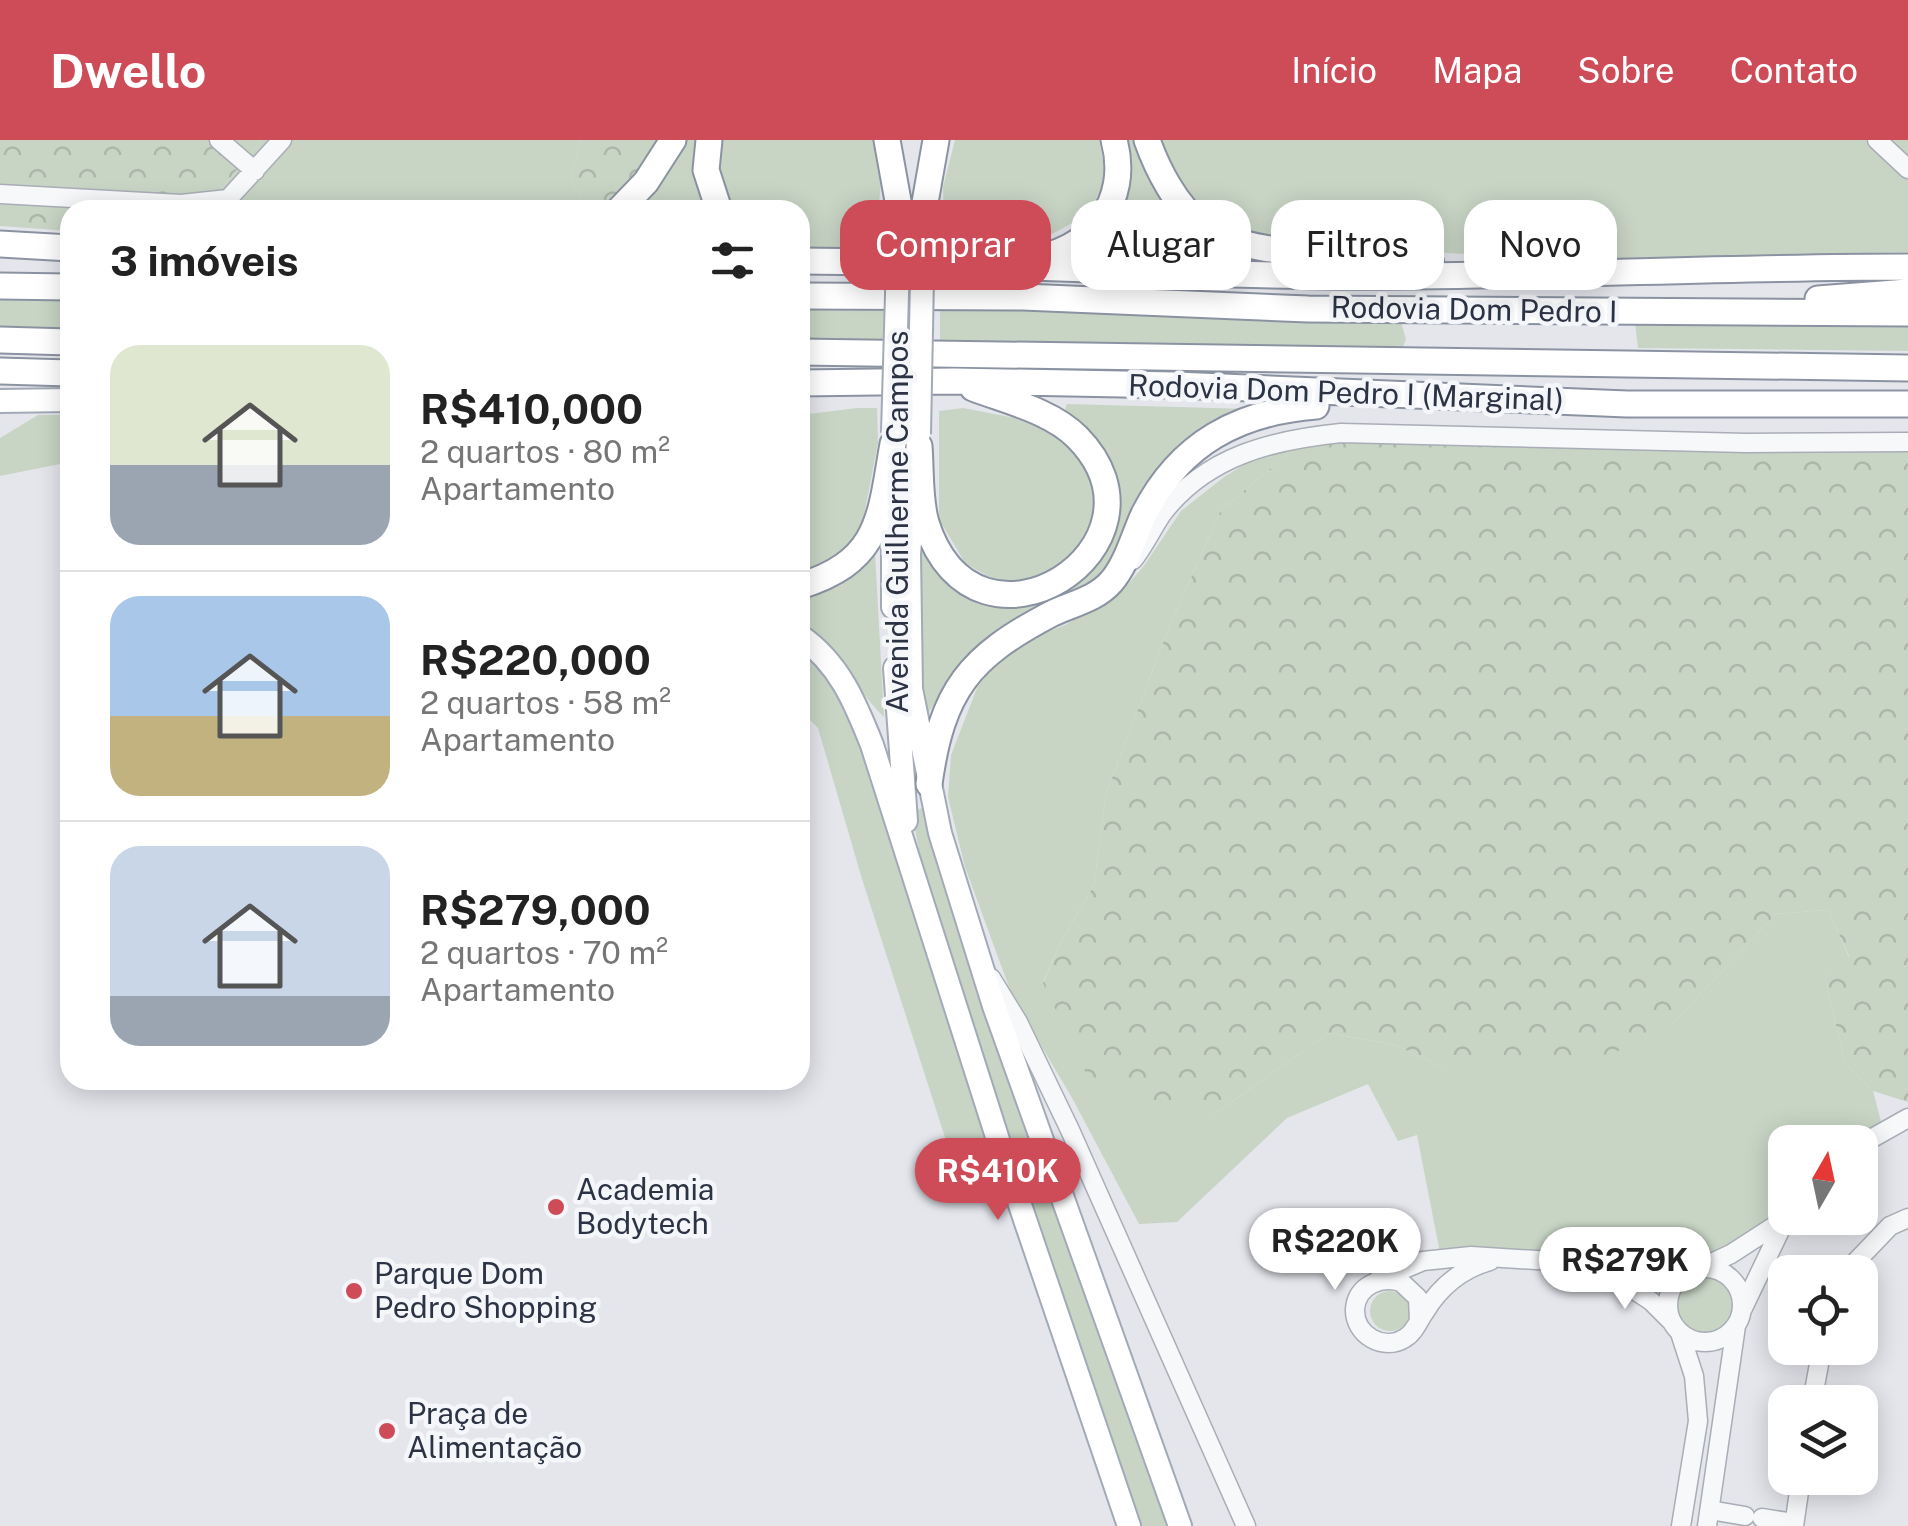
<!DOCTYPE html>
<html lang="pt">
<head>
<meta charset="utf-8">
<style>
  :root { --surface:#fff; --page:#f2f2f2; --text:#222; --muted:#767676; --line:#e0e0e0; --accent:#cd4c57 }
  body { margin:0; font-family:"Public Sans",sans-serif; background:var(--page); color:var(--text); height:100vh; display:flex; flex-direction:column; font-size:38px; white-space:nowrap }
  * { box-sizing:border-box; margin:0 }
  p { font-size:32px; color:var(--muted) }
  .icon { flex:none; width:55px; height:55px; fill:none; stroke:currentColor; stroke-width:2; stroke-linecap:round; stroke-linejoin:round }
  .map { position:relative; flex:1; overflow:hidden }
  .panel { position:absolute; left:60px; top:60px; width:750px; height:890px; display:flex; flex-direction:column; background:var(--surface); border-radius:30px; box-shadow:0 5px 25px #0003 }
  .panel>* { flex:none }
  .hud { position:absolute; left:840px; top:60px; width:918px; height:90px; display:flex; gap:20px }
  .needle { width:65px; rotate:9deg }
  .fabs { position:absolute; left:1768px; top:985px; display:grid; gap:20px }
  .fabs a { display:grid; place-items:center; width:110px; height:110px; border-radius:20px; background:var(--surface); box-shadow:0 5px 25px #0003; font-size:50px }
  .price { position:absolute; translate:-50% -85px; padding:0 22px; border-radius:35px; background:#fff; color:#222; font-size:32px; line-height:65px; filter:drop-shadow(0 2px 5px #0008) }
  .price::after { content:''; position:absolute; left:50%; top:60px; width:30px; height:22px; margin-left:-15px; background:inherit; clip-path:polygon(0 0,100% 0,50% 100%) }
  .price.on { background:var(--accent); color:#fff }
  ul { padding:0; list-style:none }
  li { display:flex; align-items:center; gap:30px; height:250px; padding:0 50px }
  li+li { border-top:2px solid var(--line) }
  li span { display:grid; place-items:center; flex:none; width:280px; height:200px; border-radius:30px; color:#555 }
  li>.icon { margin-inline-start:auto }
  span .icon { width:120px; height:120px; fill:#fffc; stroke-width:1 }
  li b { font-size:42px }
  h2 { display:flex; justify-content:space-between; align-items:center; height:120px; padding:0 50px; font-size:42px }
  .chip { padding:0 35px; border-radius:30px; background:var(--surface); box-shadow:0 5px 25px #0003; font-size:35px; line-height:90px }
  .chip.on { background:var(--accent); color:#fff }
  header { display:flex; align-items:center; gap:60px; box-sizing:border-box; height:140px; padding:0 50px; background:var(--accent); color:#fff }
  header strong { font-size:48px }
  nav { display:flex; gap:55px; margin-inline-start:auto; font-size:35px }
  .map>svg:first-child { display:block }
  .grass { fill:#c8d5c5 }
  .forest { fill:url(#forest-crowns) }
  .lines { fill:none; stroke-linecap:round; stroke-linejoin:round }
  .minor-casing { stroke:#a9adb6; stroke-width:21 }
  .major-casing { stroke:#a3aab7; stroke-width:26 }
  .highway-casing { stroke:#8b93a2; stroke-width:29 }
  .minor { stroke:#f7f8fa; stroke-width:18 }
  .major { stroke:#fff; stroke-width:22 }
  .highway { stroke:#fff; stroke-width:25 }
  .major-bridge-casing { stroke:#a3aab7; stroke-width:26; stroke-linecap:butt }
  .major-bridge { stroke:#fff; stroke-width:22 }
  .poi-dot { fill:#cd4c57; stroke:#f4f6f9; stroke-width:4 }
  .labels { text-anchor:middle; stroke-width:9; stroke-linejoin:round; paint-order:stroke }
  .street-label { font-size:30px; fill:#2c3344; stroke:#f4f6f9 }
  .poi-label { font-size:30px; fill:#2c3344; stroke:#f4f6f9; text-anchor:start }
</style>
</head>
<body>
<header>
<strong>Dwello</strong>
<nav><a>Início</a><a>Mapa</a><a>Sobre</a><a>Contato</a></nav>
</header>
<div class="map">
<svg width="1908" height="1386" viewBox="0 0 1908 1386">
  <defs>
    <pattern id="forest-crowns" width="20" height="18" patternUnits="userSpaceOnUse" patternTransform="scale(2.5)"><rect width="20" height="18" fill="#c8d5c5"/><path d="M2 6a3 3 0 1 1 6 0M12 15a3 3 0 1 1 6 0" fill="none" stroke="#acb7aa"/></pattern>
  </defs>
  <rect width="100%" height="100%" fill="#e4e6ec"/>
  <path class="grass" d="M261,0H580L571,39L586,70H204Z
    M684,0H700C691,24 696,48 707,70H637L667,34Z
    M720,0H875L881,43L875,105L844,109L800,107V70H731L714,37Z
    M955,0H1099L1106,37L1089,74L1026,108H945L943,47Z
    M1123,0H1136C1150,65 1184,90 1239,121L1072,118L1094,103Z
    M1150,0H1908V112L1578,120L1242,102L1188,70Z
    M0,159L70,160V189L0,188Z
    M940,168L1400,179L1406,199L1402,209L940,200Z
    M800,170L886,171L884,201L800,199Z
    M1635,183H1908V211L1638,208Z
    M1067,264L1251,269L1198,296L1108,435L974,514L944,548L927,575C915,518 921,458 922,400C933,423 949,446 972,458C1017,482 1092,447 1109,401C1115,383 1116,366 1113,348C1110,328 1103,306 1089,292C1081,285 1072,279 1064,273Z
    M857,268H877L878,303L859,401L823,434L800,436V275Z
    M963,268L1046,284L1079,312L1096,350L1093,391L1069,423L1033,441L994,440L965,423L939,379V271Z
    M38,275H70V322L0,336V298Z
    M1296,307L1221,370L1167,492L1106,654L1094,745L1060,804L1043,842L1068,893L1212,976L1329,893L1396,905L1443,928L1673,883L1776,774L1828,770L1849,817L1825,838L1845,923L1873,951L1883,989L1860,1002H1785V1077L1701,1128L1441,1118L1417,995L1398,1001L1368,944L1287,978L1177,1082L1139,1084L1071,956L1013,858L965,727L948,657L951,615L977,548L997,521L1032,498L1065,485L1120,453L1143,427L1181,371L1224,337L1263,313Z
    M875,413L884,577C851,546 843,508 800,485V458L842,445Z
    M800,510L825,527L871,616L985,996L980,1009L968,1017L950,1013L862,739L818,588L800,570Z
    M922,668L926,673L1175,1386H1135L925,742L912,673Z
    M1675 1164a31 31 0 1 1 62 0a31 31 0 1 1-62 0Z
    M1370 1171a20 20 0 1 1 40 0a20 20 0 1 1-40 0Z"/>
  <path class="forest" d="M0,0H261L204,70H70V91L0,86Z
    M580,0H670L612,70H586L571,39Z
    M1339,303L1908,310V962L1873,951L1845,923L1825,838L1849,816L1828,770L1776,774L1673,883L1612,914L1495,926L1443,928L1396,905L1329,893L1212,976L1168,972L1090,942L1043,843L1060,804L1094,745L1106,654L1167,492L1221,370L1296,307Z"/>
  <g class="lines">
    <defs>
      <path id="minor" d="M219,0L255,31
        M1877,0L1908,29
        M0,54L181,64L228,59L282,0
        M1133,420C1144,406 1152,389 1162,374C1206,316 1272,300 1341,293L1746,303L1908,302
        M991,838L1018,882L1070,990L1246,1386
        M1860,1005L1908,978
        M1701,1128L1731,1114L1782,1081
        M1668 1165a37 37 0 1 1 74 0a37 37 0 1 1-74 0Z
        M1846,1132L1890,1086L1908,1078
        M1608,1133L1651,1161L1670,1180
        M1378,1140L1423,1121L1471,1116L1568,1122L1603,1130L1687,1132
        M1743,1168L1786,1078
        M1419,1181L1418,1158L1401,1142C1381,1136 1357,1145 1355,1169C1354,1195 1384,1212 1405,1198C1414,1193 1418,1182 1424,1173C1439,1148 1461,1129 1490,1121
        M1680,1193L1694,1236L1698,1281L1681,1386
        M1812,1262L1822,1208
        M1710,1370L1745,1376
        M1762,1378L1794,1383
        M1707,1386L1736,1186
        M1794,1386L1801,1338"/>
      <path id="major" d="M0,261L70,260
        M893,344V467
        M915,348L909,414L911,549L940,693L994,866L1180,1386
        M800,496C839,523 855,562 872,605L999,1003L1129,1386
        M895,528L906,681"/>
      <path id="highway" d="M709,0L706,30L719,70
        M887,0L900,72
        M1147,0C1157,28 1176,67 1202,85C1249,117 1315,111 1369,115C1390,117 1410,121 1431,123
        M619,70L646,42L673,0
        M923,74L936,0
        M0,104L70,108
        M1028,119C1090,113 1131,62 1114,0
        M800,121C975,122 1149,134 1324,136C1519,138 1713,127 1908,127
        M0,146L70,147
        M800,156L1023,157L1308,169L1908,173
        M1818,159L1908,152
        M0,200L70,202
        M800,212L1908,228
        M0,231L70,233
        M800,243L954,241L1175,245L1627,264H1908
        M919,306C921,330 919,359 926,383C976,540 1184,405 1077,297C1051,271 1007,261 973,248
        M800,446C881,421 880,377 893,304
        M929,644C942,550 969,517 1051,474C1071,464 1095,460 1111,442C1127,424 1134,395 1144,374C1180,303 1239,272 1316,266"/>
    </defs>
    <use href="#minor" class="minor-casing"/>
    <use href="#major" class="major-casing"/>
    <use href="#highway" class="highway-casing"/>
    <use href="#minor" class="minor"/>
    <use href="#major" class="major"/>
    <use href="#highway" class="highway"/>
    <defs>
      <path id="major-bridge" d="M893,293L899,85
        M919,294L923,86"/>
    </defs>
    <use href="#major-bridge" class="major-bridge-casing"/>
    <use href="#major-bridge" class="major-bridge"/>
  </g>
  <g class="poi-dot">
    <circle cx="556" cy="1067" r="10"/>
    <circle cx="354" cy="1151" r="10"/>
    <circle cx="387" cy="1291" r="10"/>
  </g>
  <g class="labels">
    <g class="street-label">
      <text transform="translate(1474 170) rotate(1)" y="10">Rodovia Dom Pedro I</text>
      <text transform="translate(1346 253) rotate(2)" y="10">Rodovia Dom Pedro I (Marginal)</text>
      <text transform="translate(898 382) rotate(-90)" y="10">Avenida Guilherme Campos</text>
    </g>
    <g class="poi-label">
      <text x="576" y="1060">Academia<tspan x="576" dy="34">Bodytech</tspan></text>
      <text x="374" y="1144">Parque Dom<tspan x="374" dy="34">Pedro Shopping</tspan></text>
      <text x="407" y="1284">Praça de<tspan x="407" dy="34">Alimentação</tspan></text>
    </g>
  </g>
</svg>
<div class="fabs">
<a><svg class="needle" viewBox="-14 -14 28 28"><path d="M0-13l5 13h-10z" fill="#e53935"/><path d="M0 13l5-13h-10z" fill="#767676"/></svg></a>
<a><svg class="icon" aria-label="locate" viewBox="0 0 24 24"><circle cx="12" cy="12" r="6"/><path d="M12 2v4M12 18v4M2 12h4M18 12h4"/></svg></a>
<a><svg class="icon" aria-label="layers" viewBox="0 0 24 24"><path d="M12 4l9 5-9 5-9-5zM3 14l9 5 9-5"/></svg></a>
</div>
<b class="price on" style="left:998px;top:1083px">R$410K</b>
<b class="price" style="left:1335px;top:1153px">R$220K</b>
<b class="price" style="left:1625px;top:1172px">R$279K</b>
<div class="hud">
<a class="chip on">Comprar</a>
<a class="chip">Alugar</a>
<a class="chip">Filtros</a>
<a class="chip">Novo</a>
</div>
<section class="panel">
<h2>3 imóveis<svg class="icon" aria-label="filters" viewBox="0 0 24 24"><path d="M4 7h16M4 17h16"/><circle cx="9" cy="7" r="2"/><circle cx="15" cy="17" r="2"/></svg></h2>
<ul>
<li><span style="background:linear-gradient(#dfe7d0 60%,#9aa5b1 0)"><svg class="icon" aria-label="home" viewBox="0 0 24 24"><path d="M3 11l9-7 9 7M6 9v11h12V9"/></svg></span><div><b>R$410,000</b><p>2 quartos · 80 m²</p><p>Apartamento</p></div></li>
<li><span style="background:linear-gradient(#a9c7e8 60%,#c2b280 0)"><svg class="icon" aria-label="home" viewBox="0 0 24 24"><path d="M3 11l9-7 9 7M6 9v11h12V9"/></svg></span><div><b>R$220,000</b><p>2 quartos · 58 m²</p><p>Apartamento</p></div></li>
<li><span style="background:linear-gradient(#c9d6e8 75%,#9aa5b1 0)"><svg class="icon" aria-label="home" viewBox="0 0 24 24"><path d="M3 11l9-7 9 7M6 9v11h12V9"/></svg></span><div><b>R$279,000</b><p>2 quartos · 70 m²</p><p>Apartamento</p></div></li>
</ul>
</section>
</div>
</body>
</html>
